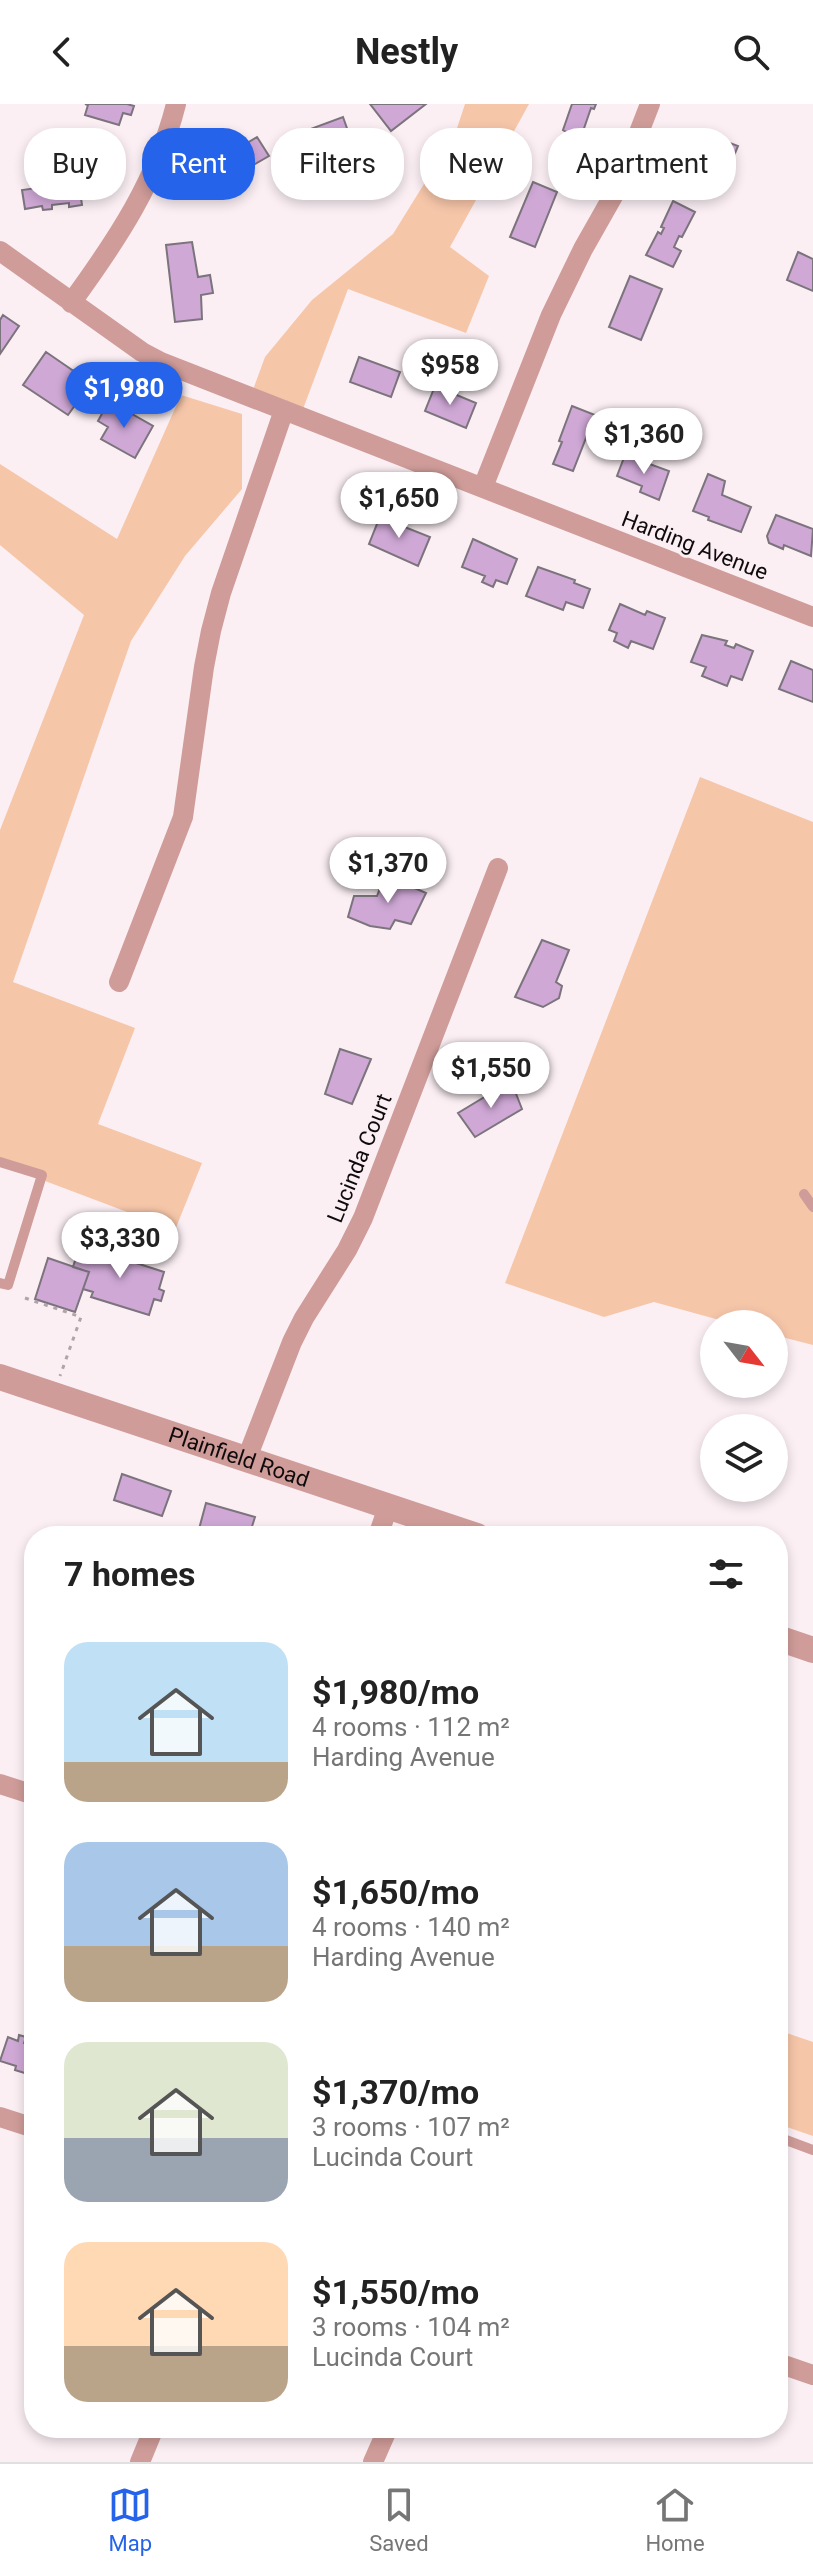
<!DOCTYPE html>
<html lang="en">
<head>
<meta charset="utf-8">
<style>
  :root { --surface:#fff; --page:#f2f2f2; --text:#222; --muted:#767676; --line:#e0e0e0; --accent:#2563eb }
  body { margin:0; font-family:Roboto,sans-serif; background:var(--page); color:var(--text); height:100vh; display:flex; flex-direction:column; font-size:30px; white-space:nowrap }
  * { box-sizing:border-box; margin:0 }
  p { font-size:26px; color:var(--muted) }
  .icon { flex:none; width:44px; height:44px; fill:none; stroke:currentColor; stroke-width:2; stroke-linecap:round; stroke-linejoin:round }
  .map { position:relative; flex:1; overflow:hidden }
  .drawer { position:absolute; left:24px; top:1422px; width:764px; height:912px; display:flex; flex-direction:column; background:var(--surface); border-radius:32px; box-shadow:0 4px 12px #0003 }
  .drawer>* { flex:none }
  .banner { position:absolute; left:24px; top:24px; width:766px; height:72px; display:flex; gap:16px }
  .needle { width:52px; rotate:121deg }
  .controls { position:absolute; left:700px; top:1206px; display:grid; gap:16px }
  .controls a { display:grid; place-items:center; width:88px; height:88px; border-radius:50%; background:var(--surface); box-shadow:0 4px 12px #0003; font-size:40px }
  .price { position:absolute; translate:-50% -68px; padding:0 18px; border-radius:28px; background:#fff; color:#222; font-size:26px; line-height:52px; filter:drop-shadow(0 2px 4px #0008) }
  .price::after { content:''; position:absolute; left:50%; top:48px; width:24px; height:18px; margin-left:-12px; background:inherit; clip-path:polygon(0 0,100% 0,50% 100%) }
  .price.on { background:var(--accent); color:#fff }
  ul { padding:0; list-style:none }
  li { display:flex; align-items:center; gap:24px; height:200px; padding:0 40px }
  li span { display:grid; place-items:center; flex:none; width:224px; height:160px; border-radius:24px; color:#555 }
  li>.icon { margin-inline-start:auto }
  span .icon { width:96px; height:96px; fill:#fffc; stroke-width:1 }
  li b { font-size:34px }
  h2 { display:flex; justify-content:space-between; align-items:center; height:96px; padding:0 40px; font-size:34px }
  .tag { padding:0 28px; border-radius:32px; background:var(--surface); box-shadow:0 4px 12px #0003; font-size:28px; line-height:72px }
  .tag.on { background:var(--accent); color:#fff }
  header { display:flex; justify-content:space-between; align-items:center; height:104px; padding:0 40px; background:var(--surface); font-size:36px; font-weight:700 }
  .tabs { display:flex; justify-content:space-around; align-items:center; height:112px; border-top:2px solid var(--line); background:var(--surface); font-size:22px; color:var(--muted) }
  .tabs a { display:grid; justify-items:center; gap:4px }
  .tabs .on { color:var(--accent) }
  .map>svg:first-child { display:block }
  .green { fill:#f6c6a9 }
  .building { fill:#cfa8d6; stroke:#7b747c; stroke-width:2 }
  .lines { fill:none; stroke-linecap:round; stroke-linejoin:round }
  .path { stroke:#afa5a9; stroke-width:3; stroke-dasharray:4 6; stroke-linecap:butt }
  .service { stroke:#cf9c99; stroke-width:10 }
  .minor { stroke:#cf9c99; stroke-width:20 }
  .tertiary { stroke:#cf9c99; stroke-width:26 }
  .labels { text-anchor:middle; stroke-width:6; stroke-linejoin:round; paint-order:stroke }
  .street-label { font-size:22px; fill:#0f0b0d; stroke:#fbeff4 }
</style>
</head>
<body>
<header><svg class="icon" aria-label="back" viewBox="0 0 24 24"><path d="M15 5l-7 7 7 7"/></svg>Nestly<svg class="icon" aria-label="search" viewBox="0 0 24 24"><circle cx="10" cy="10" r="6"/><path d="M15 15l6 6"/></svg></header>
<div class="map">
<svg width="813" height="2358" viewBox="0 0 813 2358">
  <rect width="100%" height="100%" fill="#fbeff4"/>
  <path class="green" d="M465,0H529L450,143L489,172L466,229L348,185L300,313L250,294L265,253L312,196L393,130L455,30Z
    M181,291L242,310V385L185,452L131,537L13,878L135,924L98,1020L202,1059L175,1126L0,1060V726L84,511L0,441V360L117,435Z
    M700,673L813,718V1241L774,1231V1220H734L654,1198L604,1213L505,1179Z
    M778,1926L813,1938V2032L778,2020Z"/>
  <path class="building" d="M85,0H127L134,2L131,11L123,9L119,21L85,11L88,1Z
    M370,0H426L391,27Z
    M572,0H596L594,5L591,4L580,36L563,26Z
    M343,13L355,47L341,52L337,42L306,53L297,30Z
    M257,33L269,52L222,79L227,87L217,92L202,66Z
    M714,33L738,42L719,88L689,76L695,62L702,65Z
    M76,59L82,101L69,103V99L52,101V105L43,106L42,102L25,105L22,86L67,80L64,61Z
    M533,78L557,88L535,143L510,133Z
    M673,97L695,108L682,133L679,132L674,143L681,147L673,163L646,151L658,128L661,130L664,124L661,123Z
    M192,138L198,173L210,171L213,189L201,191L202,215L175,218L166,141Z
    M798,148L813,155V187L787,176Z
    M630,172L662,185L641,236L609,223Z
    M3,211L19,222L0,250V216Z
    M46,248L91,279L68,311L23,281Z
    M359,253L400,268L391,293L350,278Z
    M435,282L476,299L466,324L425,307Z
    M109,297L153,322L135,354L101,335L108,323L98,317Z
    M572,302L595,311L573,367L553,360L562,338L559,337Z
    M625,351L669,367L659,396L640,388L642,382L617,372Z
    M708,370L725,377L722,391L751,403L741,428L708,416L709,413L693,407Z
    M381,410L399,417L397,420L430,433L418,462L369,440Z
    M776,411L813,425L811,452L784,441L783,445L769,439L767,432Z
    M473,435L517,455L507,480L496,476L493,483L482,478L485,472L462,463Z
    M538,463L575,476L574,479L590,485L583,504L566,498L563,506L526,492Z
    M620,500L645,511L647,507L665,514L653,545L631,537L628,544L614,537L617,529L609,526Z
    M702,531L727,537L725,541L734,544L736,540L753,547L742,576L731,572L727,582L702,572L706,563L691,558Z
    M791,557L813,566V598L779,585Z
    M385,771L426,789L411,820L395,816L390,825L370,822L348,813L354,792H377Z
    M542,836L569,846L556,878L562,882L559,894L543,903L515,893Z
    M340,945L371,955L352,1000L325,990Z
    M511,977L522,1005L475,1033L458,1009Z
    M80,1141L164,1168L159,1185L164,1187L161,1197L154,1195L149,1211L91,1193L93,1188L83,1185L89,1168L73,1163Z
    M48,1154L89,1168L75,1208L35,1195Z
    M122,1370L171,1387L162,1412L114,1396Z
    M206,1399L255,1413L249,1432H223L199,1425Z
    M19,1931L26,1933L24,1939L34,1942V1972L15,1966L16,1962L0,1957L8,1933L18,1937Z"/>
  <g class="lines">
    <path class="path" d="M25,1194L81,1213L60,1272"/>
    <path class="service" d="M0,1058L42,1071L8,1181L0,1179
      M804,1090L813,1103
      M778,2033L813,2046"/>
    <path class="minor" d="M0,147L142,248L161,258L813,513
      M71,199C117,136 157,76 176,0
      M483,383L551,211L583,145L617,85L650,0
      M119,878L183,713L204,563L211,527L221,489L284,306
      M247,1354L292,1238L304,1214L347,1146L363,1114L498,764
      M378,1432L388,1403
      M0,1680L34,1691
      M0,2013L34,2024
      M778,2259L813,2271
      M140,2358L154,2324
      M373,2358L388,2324"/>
    <g class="tertiary">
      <path id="s1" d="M0,1273L477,1432"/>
      <path d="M778,1534L813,1546"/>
    </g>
  </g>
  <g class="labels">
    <g class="street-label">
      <text transform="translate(695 441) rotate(21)" y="8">Harding Avenue</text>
      <text transform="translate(359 1054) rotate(-68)" y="8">Lucinda Court</text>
      <text dy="8" stroke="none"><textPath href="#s1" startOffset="252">Plainfield Road</textPath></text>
    </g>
  </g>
</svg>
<div class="controls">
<a><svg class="needle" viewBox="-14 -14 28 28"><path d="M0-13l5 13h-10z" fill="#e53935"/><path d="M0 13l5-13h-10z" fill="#767676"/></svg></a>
<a><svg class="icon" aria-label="layers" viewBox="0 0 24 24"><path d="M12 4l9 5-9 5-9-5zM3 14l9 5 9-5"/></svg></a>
</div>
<b class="price" style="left:450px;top:303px">$958</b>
<b class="price on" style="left:124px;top:326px">$1,980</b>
<b class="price" style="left:644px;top:372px">$1,360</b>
<b class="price" style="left:399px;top:436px">$1,650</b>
<b class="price" style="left:388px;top:801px">$1,370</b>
<b class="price" style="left:491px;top:1006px">$1,550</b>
<b class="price" style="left:120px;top:1176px">$3,330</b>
<div class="banner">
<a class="tag">Buy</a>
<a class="tag on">Rent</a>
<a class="tag">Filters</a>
<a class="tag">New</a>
<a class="tag">Apartment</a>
</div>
<section class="drawer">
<h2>7 homes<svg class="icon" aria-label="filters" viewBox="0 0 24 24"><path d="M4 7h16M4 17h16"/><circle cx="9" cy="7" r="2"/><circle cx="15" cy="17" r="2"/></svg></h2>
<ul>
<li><span style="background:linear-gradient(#bfe0f5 75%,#b9a48a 0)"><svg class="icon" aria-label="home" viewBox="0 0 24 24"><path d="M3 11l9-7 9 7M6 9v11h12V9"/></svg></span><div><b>$1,980/mo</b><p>4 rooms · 112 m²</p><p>Harding Avenue</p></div></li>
<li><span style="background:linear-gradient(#a9c7e8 65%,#b9a48a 0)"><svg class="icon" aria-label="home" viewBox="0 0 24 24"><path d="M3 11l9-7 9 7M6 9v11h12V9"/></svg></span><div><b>$1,650/mo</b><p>4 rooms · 140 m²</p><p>Harding Avenue</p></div></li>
<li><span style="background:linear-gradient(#dfe7d0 60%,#9aa5b1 0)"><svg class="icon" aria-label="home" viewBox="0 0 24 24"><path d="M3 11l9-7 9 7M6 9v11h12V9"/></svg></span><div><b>$1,370/mo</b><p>3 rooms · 107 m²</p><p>Lucinda Court</p></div></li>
<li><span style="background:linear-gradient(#ffd9b3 65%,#b9a48a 0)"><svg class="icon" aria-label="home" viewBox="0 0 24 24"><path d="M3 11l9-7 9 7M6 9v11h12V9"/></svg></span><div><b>$1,550/mo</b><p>3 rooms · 104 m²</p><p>Lucinda Court</p></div></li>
</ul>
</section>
</div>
<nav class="tabs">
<a class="on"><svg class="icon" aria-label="map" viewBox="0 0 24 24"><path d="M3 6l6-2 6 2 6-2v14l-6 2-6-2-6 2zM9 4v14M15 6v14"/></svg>Map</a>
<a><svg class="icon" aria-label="saved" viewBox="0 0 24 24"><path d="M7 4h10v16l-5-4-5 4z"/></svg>Saved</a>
<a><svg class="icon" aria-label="home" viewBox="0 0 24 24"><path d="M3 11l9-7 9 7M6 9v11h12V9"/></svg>Home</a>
</nav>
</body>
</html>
